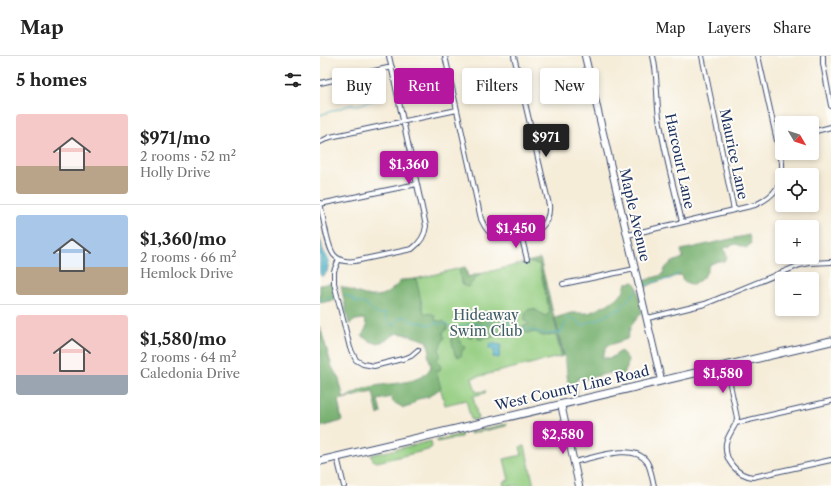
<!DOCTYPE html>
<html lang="en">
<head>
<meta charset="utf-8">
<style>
  :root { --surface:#fff; --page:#f6f6f6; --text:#222; --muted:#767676; --line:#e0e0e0; --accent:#b5179e }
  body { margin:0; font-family:"Libre Caslon Text",serif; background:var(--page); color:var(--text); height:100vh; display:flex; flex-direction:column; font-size:15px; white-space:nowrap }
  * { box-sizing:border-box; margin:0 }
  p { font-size:13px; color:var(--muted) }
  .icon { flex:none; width:22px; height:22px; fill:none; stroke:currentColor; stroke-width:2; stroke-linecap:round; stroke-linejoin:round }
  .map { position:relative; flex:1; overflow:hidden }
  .details { display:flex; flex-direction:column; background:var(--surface); width:320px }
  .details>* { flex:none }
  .hud { position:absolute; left:12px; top:12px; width:380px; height:36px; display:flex; gap:8px }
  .needle { width:26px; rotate:129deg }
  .fabs { position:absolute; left:455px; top:60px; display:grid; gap:8px }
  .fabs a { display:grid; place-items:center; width:44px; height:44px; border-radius:4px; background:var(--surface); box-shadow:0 2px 6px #0003; font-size:20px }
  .price { position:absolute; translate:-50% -34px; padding:0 9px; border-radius:4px; background:var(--accent); color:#fff; font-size:13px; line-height:26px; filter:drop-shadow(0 1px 2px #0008) }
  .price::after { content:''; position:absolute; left:50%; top:24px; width:12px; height:9px; margin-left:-6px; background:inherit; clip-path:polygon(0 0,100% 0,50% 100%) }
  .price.selected { background:#222; color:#fff }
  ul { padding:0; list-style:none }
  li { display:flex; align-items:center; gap:12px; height:100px; padding:0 16px }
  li+li { border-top:1px solid var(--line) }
  li span { display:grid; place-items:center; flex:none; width:112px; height:80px; border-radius:4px; color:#555 }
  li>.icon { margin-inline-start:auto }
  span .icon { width:48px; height:48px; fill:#fffc; stroke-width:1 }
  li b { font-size:17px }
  h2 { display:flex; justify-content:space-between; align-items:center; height:48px; padding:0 16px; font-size:17px }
  .chip { padding:0 14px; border-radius:4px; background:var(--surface); box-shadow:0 2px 6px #0003; font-size:14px; line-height:36px }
  .chip.selected { background:var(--accent); color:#fff }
  header { display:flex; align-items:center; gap:24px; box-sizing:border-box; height:56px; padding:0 20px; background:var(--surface); border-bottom:1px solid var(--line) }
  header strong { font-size:19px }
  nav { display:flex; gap:22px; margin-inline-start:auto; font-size:14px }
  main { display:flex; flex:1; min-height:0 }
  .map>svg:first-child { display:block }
  .green { fill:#94cd81; stroke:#587e70 }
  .forest { fill:#77b06f; stroke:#497066 }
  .water { fill:#43acc2; stroke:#2f6e90 }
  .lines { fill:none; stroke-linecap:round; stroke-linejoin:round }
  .stream { stroke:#43acc2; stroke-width:1 }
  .street-casing { stroke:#3c4c70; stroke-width:6 }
  .secondary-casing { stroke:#3c4c70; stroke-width:8 }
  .primary-casing { stroke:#3c4c70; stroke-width:9 }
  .street { stroke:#fff; stroke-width:4 }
  .secondary { stroke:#fff; stroke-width:6 }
  .primary { stroke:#fff; stroke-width:7 }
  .labels { text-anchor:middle; stroke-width:4; stroke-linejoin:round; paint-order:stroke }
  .street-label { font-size:14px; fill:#1b2f5e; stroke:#fdfcf7 }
  .park-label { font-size:14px; fill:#3f5e68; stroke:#fdfcf7 }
</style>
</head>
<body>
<header>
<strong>Map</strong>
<nav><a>Map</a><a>Layers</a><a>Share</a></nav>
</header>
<main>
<section class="details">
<h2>5 homes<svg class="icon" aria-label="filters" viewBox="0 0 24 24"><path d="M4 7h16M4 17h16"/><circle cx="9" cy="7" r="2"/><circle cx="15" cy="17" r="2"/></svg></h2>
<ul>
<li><span style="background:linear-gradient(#f6c9c9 65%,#b9a48a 0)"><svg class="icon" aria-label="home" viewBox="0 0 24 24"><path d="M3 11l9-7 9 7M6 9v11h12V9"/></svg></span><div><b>$971/mo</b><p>2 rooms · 52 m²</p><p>Holly Drive</p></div></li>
<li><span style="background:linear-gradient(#a9c7e8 65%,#b9a48a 0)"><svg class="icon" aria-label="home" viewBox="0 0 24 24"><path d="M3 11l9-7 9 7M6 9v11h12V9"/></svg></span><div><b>$1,360/mo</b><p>2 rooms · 66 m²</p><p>Hemlock Drive</p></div></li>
<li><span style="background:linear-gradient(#f6c9c9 75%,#9aa5b1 0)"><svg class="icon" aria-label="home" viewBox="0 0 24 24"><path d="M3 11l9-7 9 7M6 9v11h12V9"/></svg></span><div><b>$1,580/mo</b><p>2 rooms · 64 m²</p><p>Caledonia Drive</p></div></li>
</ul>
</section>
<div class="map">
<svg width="511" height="430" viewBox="0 0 511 430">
  <rect width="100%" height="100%" fill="#fdfcf7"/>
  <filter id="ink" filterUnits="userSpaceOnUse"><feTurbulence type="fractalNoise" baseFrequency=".025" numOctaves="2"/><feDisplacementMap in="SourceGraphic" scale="8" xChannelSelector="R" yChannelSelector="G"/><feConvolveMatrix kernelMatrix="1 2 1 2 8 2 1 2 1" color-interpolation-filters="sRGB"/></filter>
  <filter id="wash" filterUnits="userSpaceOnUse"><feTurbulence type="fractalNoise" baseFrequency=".012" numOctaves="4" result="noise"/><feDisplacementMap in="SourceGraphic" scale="16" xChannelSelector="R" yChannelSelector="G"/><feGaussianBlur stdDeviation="0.9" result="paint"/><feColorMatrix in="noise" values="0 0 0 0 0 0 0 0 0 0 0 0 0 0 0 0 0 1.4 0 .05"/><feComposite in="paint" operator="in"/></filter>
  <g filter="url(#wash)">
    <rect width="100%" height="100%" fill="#f6edd9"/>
    <path class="green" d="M220,203L243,300L152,322L156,336L166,335L165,337L153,340L158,363L151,364L146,344L125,349L91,224L145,211L148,221Z
      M187,368L186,370L150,378V376Z
      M142,378L141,381L117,386V384Z
      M111,385L112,391L108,394L57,406L53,404L51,399Z
      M205,390L214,430H184L183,426L189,424L184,403L202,399L200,391Z"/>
    <path class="forest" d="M429,179L431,188L426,192L416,188L404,192L407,201L404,206L398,205L389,209C387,219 382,223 373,229L363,225L361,219C351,221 333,226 325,232L323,225L342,219C346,208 352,206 363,202L361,194Z
      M220,203L243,300L240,301L241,298L236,279L222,280L216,276L207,277L199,272L209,268L208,266L204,265L206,255L210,253H214L225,260L230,257L219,208L206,206Z
      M145,211L148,221L161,217L148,231L144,230L142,228L139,213Z
      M96,223L104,257L113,258L115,260V264L125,266L127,269V273L123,276L124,282L119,293L120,299L117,304L121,311L120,314L116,315L121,332L108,341L98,343L91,350L84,352L73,346L71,341L58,344L61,357L58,359L53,336L18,344L22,365L0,371V271L12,311L19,323L24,343C32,338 41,333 50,331C68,326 101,330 111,311L108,298L110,295L107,285C97,282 88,278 77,277C62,285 59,293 42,280L47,270L44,263L36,264L29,268L21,230C45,240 62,249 81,224Z
      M314,226L317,231L322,256L311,270L307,283L287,290L282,302H291L301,295L308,303L307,312L302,320L289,317L266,323H256L257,339L256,341L248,327L246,308L235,262L251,257H269L288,248L303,237L306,227Z
      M12,227L15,244L0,247V229Z
      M172,256H186L189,259L196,260L198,270L194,275L187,278L183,282L179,278L170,282L166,280L163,283H158V275L154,271V267L167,258Z
      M137,272C143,273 150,274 153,280L149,282L143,277L139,278L138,280L141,288L144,290L145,292L142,295L141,300L139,301L135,299L131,282L135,280V273Z"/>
    <path class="water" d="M0,182L3,194L9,205L7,216L3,220H1L0,217Z
      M170,287L181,289L179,302L173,301L174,294L169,293Z"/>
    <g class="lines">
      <path class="stream" d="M0,59L30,49H38L58,43
        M324,231L332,226L351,223L359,216
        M24,239L34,243L35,246C40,247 45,247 48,250C55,255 54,261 65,257L67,265L71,269H74L78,263L84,260L92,266L105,267L111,270L115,266L120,269L125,266C132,275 139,270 148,268C157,266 166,275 171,263L177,261L182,263L195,271L199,273H208L226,278L240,277L243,273L247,263C254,260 257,265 262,270L271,265H276L295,254H300C303,246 311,242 316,234
        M0,244L12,241"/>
    </g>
  </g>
  <g filter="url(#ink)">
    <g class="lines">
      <defs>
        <path id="street" d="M125,0L161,163C164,169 166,175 172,178C182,184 208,180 218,174C226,169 230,159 229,149L194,0
          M333,0C338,20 336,41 339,61C344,96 354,131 362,166
          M382,0L414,154
          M503,0V8L511,50
          M0,27L72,11
          M492,76L511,71
          M0,86L10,81L137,54
          M0,147C3,159 7,191 14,199C19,205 28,206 35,205L92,193C100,187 105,180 106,170L69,0
          M0,148L97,128
          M201,179L207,203
          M308,179L435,149C455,140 463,129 462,107L438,0
          M19,203L14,215V227L30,292L36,304L43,308L54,310L86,302L91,300L98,294
          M243,228L315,213
          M328,262L385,248L480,209L490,207L511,206
          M406,309L417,362L416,367
          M511,345L416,367C413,373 408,380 406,387C404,404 416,419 433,421L511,404
          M17,401L24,430
          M254,406C273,402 315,386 327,406C331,413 332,422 334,430"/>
        <path id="secondary" d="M265,0L341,324
          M241,348L259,430"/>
        <path id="primary" d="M0,405L511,285"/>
      </defs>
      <use href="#street" class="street-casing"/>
      <use href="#secondary" class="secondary-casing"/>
      <use href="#primary" class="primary-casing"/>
      <use href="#street" class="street"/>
      <use href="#secondary" class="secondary"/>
      <use href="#primary" class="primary"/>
    </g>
  </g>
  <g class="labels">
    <g class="street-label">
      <text transform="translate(414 98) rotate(78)" y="5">Maurice Lane</text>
      <text transform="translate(360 105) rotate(78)" y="5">Harcourt Lane</text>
      <text transform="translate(315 159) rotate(77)" y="5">Maple Avenue</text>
      <text transform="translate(252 332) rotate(-13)" y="5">West County Line Road</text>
    </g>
    <g class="park-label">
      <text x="166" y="264">Hideaway<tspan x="166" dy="16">Swim Club</tspan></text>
    </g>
  </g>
</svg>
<div class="fabs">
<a><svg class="needle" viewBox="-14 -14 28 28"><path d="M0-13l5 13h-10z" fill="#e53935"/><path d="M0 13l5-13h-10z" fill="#767676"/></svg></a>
<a><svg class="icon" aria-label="locate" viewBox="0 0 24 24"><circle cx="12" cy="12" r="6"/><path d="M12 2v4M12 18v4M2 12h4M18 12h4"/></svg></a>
<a>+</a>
<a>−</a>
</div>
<b class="price selected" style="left:226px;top:102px">$971</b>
<b class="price" style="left:89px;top:129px">$1,360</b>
<b class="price" style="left:196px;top:193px">$1,450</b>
<b class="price" style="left:403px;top:338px">$1,580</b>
<b class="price" style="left:243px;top:399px">$2,580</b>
<div class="hud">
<a class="chip">Buy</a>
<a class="chip selected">Rent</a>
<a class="chip">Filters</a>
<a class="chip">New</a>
</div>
</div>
</main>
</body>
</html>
